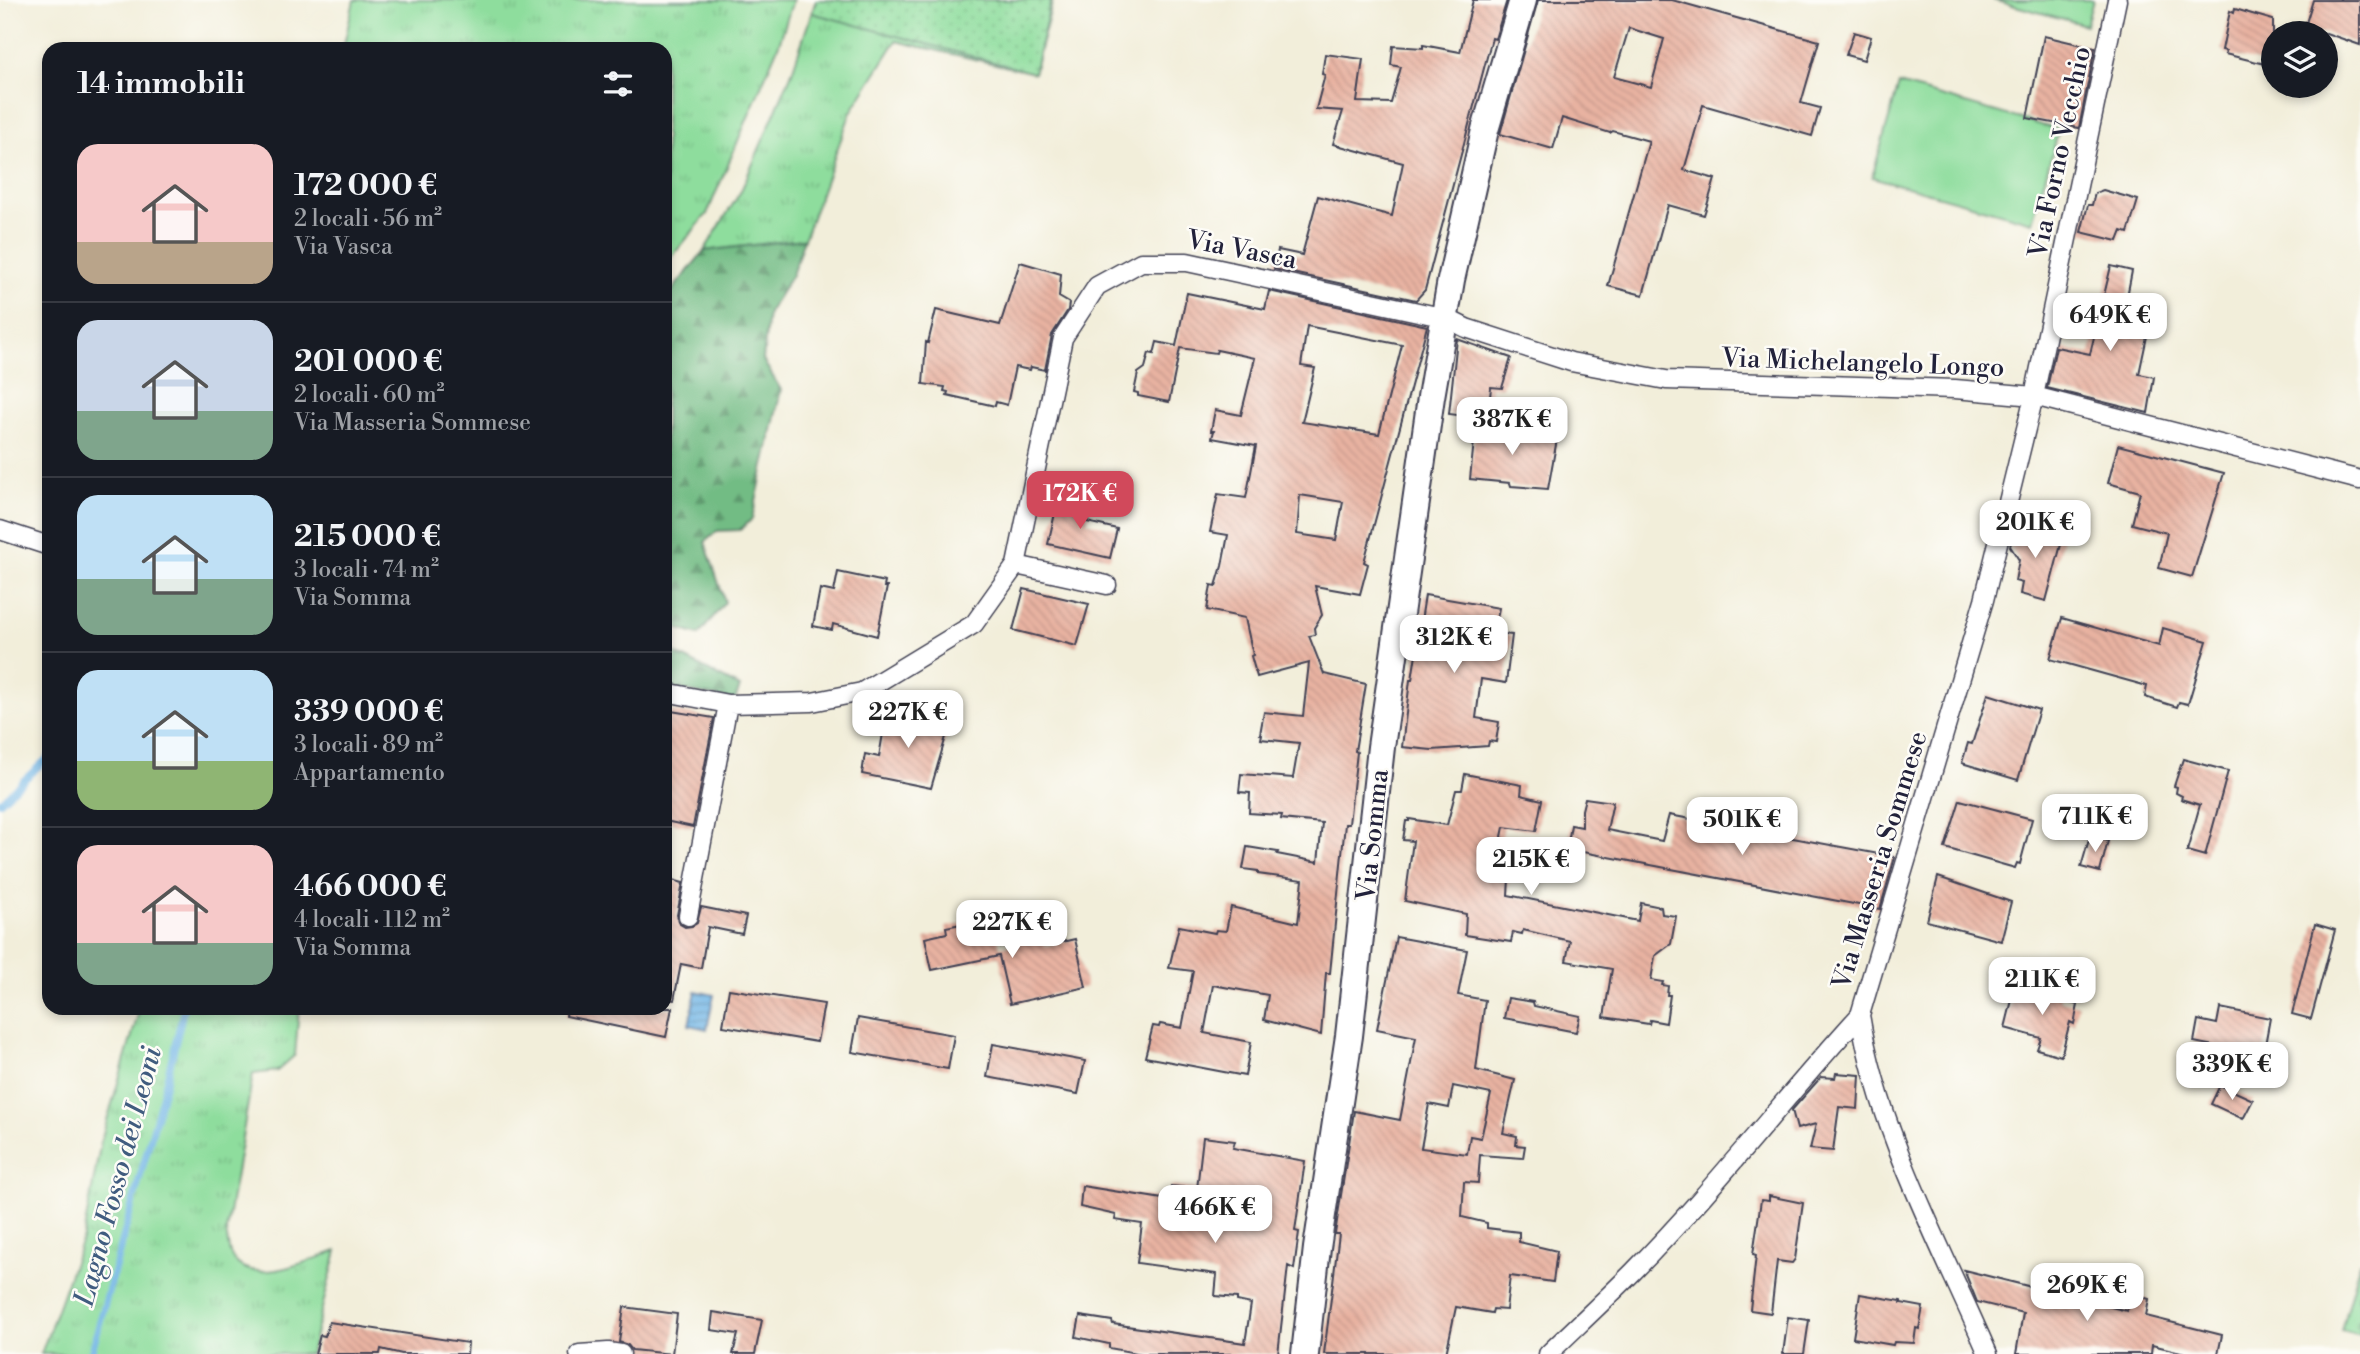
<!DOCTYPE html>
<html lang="it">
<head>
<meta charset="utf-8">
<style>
  :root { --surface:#171b24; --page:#20242c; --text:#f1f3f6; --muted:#9ea1a6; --line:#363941; --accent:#d1495b }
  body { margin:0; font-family:"Libre Bodoni",serif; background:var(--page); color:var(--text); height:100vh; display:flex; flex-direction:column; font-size:26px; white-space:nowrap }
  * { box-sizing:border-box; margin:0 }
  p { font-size:23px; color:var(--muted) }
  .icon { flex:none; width:38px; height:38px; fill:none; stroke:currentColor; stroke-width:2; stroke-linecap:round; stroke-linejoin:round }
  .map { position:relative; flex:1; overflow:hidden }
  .sheet { position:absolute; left:42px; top:42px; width:630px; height:973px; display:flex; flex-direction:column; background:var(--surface); border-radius:21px; box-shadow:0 4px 10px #0003 }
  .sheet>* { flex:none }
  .controls { position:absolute; left:2261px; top:21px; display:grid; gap:14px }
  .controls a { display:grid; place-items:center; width:77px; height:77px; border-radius:50%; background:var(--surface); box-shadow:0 4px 10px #0003; font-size:35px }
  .price { position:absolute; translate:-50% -60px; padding:0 16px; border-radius:14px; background:#fff; color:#222; font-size:23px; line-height:46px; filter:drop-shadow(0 2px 4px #0008) }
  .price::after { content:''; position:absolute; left:50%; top:42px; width:21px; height:16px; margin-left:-10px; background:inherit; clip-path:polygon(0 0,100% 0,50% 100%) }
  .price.selected { background:var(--accent); color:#fff }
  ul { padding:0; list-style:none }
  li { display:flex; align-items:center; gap:21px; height:175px; padding:0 35px }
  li+li { border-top:2px solid var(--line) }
  li span { display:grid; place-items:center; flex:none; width:196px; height:140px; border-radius:21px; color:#555 }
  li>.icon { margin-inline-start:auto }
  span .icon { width:84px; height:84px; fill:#fffc; stroke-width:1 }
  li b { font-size:30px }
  h2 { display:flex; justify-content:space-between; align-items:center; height:84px; padding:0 35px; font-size:30px }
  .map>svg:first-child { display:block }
  .grass { fill:url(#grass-tufts); stroke:#58806c; stroke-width:2 }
  .forest { fill:url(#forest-firs); stroke:#4a6f60; stroke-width:2 }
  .cemetery { fill:url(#cemetery-stones); stroke:#58806c; stroke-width:2 }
  .park { fill:url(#park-dots); stroke:#58806c; stroke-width:2 }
  .pitch { fill:#8edd9d; stroke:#58806c; stroke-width:2 }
  .water { fill:url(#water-rules); stroke:#486b90; stroke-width:2 }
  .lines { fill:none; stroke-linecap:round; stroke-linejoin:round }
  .stream { stroke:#6eb4e5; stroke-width:7 }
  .building { fill:url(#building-back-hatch); fill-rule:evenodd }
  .street-casing { stroke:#414153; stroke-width:21 }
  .secondary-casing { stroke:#414153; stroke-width:30 }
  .street { stroke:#fff; stroke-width:18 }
  .secondary { stroke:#fff; stroke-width:26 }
  .labels { text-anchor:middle; stroke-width:5; stroke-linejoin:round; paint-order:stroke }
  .street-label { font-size:26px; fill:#22223b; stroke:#fdfcf7 }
  .water-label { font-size:28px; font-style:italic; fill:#405c7f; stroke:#fdfcf7 }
</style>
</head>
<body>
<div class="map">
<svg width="2360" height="1354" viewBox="0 0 2360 1354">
  <defs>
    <pattern id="grass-tufts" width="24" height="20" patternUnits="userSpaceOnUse" patternTransform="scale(1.75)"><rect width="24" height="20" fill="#8edd9d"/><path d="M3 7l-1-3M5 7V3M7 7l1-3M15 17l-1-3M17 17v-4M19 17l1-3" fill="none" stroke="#7abd88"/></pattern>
    <pattern id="forest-firs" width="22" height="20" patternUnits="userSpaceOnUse" patternTransform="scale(1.75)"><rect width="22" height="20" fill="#72bc84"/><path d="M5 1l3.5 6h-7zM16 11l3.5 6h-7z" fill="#5d986d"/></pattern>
    <pattern id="cemetery-stones" width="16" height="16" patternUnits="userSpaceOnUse" patternTransform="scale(1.75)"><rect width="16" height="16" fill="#8edd9d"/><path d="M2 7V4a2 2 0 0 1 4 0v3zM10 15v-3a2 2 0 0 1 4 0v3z" fill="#7abd88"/></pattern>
    <pattern id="park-dots" width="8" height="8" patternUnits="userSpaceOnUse" patternTransform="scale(1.75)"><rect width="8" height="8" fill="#8edd9d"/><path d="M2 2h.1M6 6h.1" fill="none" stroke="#7abd88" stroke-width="1.8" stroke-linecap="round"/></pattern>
    <pattern id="water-rules" width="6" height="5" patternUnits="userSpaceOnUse" patternTransform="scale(1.75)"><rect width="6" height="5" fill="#6eb4e5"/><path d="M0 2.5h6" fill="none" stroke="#5a92bb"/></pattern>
    <pattern id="building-back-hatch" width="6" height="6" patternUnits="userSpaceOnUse" patternTransform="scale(1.75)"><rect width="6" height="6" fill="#e8b2a1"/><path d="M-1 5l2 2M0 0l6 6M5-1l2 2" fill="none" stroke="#c7998c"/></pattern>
  </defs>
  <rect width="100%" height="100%" fill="#fdfcf7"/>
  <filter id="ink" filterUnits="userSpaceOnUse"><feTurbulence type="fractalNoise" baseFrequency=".0143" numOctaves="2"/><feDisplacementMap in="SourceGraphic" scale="14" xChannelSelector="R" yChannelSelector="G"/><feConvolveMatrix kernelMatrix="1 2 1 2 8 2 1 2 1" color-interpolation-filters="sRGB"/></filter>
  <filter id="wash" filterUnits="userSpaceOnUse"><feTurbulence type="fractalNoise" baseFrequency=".00686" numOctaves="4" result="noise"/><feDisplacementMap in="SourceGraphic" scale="28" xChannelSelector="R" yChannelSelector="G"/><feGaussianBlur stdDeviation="1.57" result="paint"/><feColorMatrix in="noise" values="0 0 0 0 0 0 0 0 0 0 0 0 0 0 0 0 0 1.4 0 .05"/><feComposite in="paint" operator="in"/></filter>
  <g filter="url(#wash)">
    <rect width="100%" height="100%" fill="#f2eeda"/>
    <path class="grass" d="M354,0H793L779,44L707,214L665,265V49H343Z
      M816,0H1053L1034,73L896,41L851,112L804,239L704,251L741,191L791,75Z
      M140,1008H299L295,1055L277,1071L253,1074L226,1231C227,1238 228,1246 230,1253C246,1291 311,1259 337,1251L310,1354H41L83,1237L101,1141Z"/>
    <path class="forest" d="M804,239L792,275L768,313L763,360L781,390L752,519L740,530L717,531L705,542L725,602L699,635L672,627L665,641V299L704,251Z
      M665,648L740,687L735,700L665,687Z"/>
    <path class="cemetery" d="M2360,1261V1335L2341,1330Z"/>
    <path class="park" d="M816,0H1051L1034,73L812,13Z"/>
    <path class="pitch" d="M1993,0H2093L2086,25Z
      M1899,84L2059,130L2032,222L1872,177Z"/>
    <path class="water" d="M696,991L714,995L707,1029L689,1025Z"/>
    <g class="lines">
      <path class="stream" d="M0,802L49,757
        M91,1354L165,1086L184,1008"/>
    </g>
    <g id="blocks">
      <path class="building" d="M1473,0H1507L1495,39L1492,38L1425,290L1416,300L1274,269L1278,250L1302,255L1318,196L1392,216L1403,163L1333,144L1343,111L1316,109L1325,75L1322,74L1325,54L1363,59L1357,102L1391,103L1401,67L1391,65L1393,46L1423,48V45L1460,52Z
        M1538,0H1672L1819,41L1801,103L1820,108L1812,136L1703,105L1684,170L1715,179L1704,215L1668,205L1643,295L1608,286L1649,141L1613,131L1610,133L1562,118L1553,149L1500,134ZM1629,28L1664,39L1651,87L1614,77Z
        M2313,0H2360V45L2326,33H2303Z
        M2235,9L2273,20V66L2225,54L2226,51L2222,50L2230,11L2234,13Z
        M1854,32L1871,37L1864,60L1846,55Z
        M2044,36L2095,48L2079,128L2027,118Z
        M2103,190L2138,200L2128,233L2122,231L2118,241L2081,232L2088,205H2092L2095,193Z
        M1020,262L1061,274L1059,297L1069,303L1068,310L1052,335L1045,370L1031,367L1030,370L1015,367L1007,405L996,402L995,406L947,395L948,392L944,391L945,387L923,384L926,342L928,343L936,310L1000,325Z
        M2111,266L2132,271L2126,302L2153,308L2139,374L2154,377L2148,413L2047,388L2056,347L2090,354Z
        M1269,291L1427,326L1364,562L1368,564L1360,594L1315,586L1322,615L1314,628L1315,635L1309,636L1324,674L1366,684L1355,751L1357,752L1349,824H1345L1330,973H1326L1321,1035L1264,1020L1268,995L1213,985L1204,1033L1251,1042L1245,1076L1145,1057L1153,1026L1159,1027L1160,1024L1182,1028L1193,971L1169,968L1179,926L1215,933L1216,930L1226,931L1231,907L1298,923L1303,880L1258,874V871L1243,869L1247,847L1278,852L1277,854L1318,862L1322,823L1281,819L1282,815L1249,813L1250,793L1239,792L1241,774L1293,778L1299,743L1261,739L1262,734H1260L1264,712L1303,716L1309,663L1257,677L1251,656L1253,655L1245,618L1207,610L1211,585L1216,586L1222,566L1228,535L1210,532L1218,494L1246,498L1256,446L1212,438L1214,431H1211L1215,410L1241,415L1255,358L1217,350L1216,353L1180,348L1169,402L1138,396V393L1134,392L1138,373L1145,368L1149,353L1154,354L1157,342L1176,346L1187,293L1265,309ZM1307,326L1402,345L1379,434L1302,422L1315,368L1301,366ZM1300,495L1343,502L1336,540L1297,534Z
        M1457,339L1511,358L1502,388L1491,387L1488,419L1449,414Z
        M1476,422L1514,428L1520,439L1530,431L1538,433L1540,436L1557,439L1548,489L1511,486L1510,483L1470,479Z
        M2118,445L2224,473L2192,577L2159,568L2167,533L2132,524L2140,492L2108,483Z
        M1058,500L1090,507L1087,522L1117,529L1110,558L1048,544Z
        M2017,524L2063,537L2046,601L2020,594L2022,583L2015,581L2019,560L2010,546Z
        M838,572L885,582L884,587H887L877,636L833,624L832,630L813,626L820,589L834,592Z
        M1024,589L1089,604L1077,646L1013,630Z
        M1425,595L1499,608L1494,633L1512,635L1506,683L1481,679L1476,718L1499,722L1496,742L1489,741L1488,746L1432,750L1402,747L1410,680H1412Z
        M2062,618L2159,646L2163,628L2207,641L2188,704L2179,702L2177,707L2145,697L2147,686L2050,659Z
        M1988,694L2039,710L2018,780L1962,763L1968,743L1972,744Z
        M665,710L714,718L693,827L665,821Z
        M887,710L950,723L931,788L862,774L865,754L879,757Z
        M2183,759L2228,771L2205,856L2187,851L2200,805L2181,799L2182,796L2176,793L2177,787L2174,786Z
        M1465,774L1522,785L1521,795L1542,800L1536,831L1504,827L1494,875L1509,879L1508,895L1638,921L1641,903L1661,907L1662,914L1676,916L1671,944L1655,956L1651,980L1663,982L1662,985L1668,986L1667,995H1670L1666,1023L1650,1020L1649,1024L1604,1017L1612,969L1566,961L1570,941L1523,930L1522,934L1513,932L1511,942L1465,935L1466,914L1405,901L1413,841L1403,840L1406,821H1409V819L1447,825L1456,790H1462Z
        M1585,798L1613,802L1607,830L1662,841L1669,815L1895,857L1880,909L1567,849L1571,825L1582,827V810Z
        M1960,800L2032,819L2020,864L2017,863L2015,868L1945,848Z
        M2090,836L2108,841L2100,872L2081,867Z
        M1938,877L2011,902L2001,941L1927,921Z
        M665,878L683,883L677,915L680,924L685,927L692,926L697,923L701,907L746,916L742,934L708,927L701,968L681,964L674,1000L665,999Z
        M966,923L967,929L995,923L1000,947L1043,937L1045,946L1075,939L1086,987L1010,1004L999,956L932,970L925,938L947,933L946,927Z
        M2315,924L2335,930L2311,1019L2292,1014Z
        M1396,937L1467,950L1458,995L1485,1000L1476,1070L1515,1080L1503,1133L1517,1136L1516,1145L1525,1146L1523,1158L1480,1155L1478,1183L1464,1182L1462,1217L1487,1223V1228L1519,1232V1242L1557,1251L1553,1282L1510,1276L1506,1310L1493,1309L1492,1313L1456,1307L1446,1354H1324L1339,1234H1335L1354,1111L1400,1120L1416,1037L1377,1029ZM1453,1086L1491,1094L1481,1138L1470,1136L1467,1154L1421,1148L1429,1104L1449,1108Z
        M2032,983L2061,991L2059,1000L2078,1005L2074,1024L2070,1022L2061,1056L2037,1049L2041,1038L2005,1028L2014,992L2029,996Z
        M729,989L824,1004L817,1042L723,1026Z
        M1508,998L1533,1002L1534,1006L1580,1016L1576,1032L1504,1018Z
        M567,1008H672L666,1037L566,1016Z
        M2220,1008L2270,1018L2263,1056L2194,1042L2198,1020L2217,1024Z
        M858,1018L954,1035L948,1069L852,1052Z
        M993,1044L1085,1061L1078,1094L987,1077Z
        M1836,1073L1860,1075L1858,1109L1839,1107L1833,1151L1810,1149L1816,1124L1797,1129L1792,1110L1821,1077L1835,1078Z
        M2220,1085L2253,1100L2243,1119L2211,1104Z
        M1203,1137L1235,1141L1233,1148L1305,1161L1295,1231L1299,1232L1294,1269L1288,1266L1278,1354H1142L1109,1348V1344L1076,1337L1080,1316L1112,1321L1113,1324L1245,1343L1251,1304L1237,1301V1298L1215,1296L1217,1274L1137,1263L1142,1224L1115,1220L1116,1215L1080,1207L1082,1186L1169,1200L1171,1186L1197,1189Z
        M1769,1196L1803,1203L1795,1259L1792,1263L1777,1261L1771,1313L1750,1310L1756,1255L1753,1254L1761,1200L1769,1201Z
        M1964,1270L2127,1311L2131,1294L2149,1299L2146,1316L2222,1335L2218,1354H2189L2152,1345L2151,1354H2016L2023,1313L1977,1302Z
        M1860,1294L1901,1301V1303L1923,1307L1919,1329L1916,1328L1914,1343L1894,1342L1893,1345L1853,1338Z
        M624,1307L677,1314L672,1354L632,1350L628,1345L619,1342Z
        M713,1312L762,1320L755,1354H733L738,1334L711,1330Z
        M1788,1317L1809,1320L1804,1354H1783Z
        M329,1322L468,1343L467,1354H402L381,1349L380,1354H315L320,1335L325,1336Z"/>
    </g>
  </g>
  <g filter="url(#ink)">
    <use href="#blocks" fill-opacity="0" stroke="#414153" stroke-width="2"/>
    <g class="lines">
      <defs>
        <path id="street" d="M0,530L49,546
          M1016,565L1107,585
          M665,692L728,704L812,702L862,692L974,624L1016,565L1063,338L1097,286L1141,262H1187L1446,318L1466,328L1571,362L1666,380L1955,389L2034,396L2360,480
          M688,916L728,704
          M1860,1015C1879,1133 1941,1245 1988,1354
          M579,1354L608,1352L621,1354
          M1548,1354C1576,1327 1605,1300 1633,1272C1713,1191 1783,1099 1860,1015L1984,600L2034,396L2117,0"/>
        <path id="secondary" d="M1305,1354L1317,1248L1349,1036L1381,747L1431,397L1451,280L1485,130L1523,0"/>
      </defs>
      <use href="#street" class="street-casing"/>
      <use href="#secondary" class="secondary-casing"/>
      <use href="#street" class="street"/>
      <use href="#secondary" class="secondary"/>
    </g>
  </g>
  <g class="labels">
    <g class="street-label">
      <text transform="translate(2059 152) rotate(-78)" y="9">Via Forno Vecchio</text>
      <text transform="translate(1242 249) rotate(11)" y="9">Via Vasca</text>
      <text transform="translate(1863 362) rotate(2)" y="9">Via Michelangelo Longo</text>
      <text transform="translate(1372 835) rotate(-84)" y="9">Via Somma</text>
      <text transform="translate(1879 860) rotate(-73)" y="9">Via Masseria Sommese</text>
    </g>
    <g class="water-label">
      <text transform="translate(117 1176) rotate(-75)" y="10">Lagno Fosso dei Leoni</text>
    </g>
  </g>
</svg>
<div class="controls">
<a><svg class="icon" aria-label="layers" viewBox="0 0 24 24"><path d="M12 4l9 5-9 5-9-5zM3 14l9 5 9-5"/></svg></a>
</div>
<b class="price" style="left:2110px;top:353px">649K €</b>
<b class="price" style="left:1512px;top:457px">387K €</b>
<b class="price selected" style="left:1080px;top:531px">172K €</b>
<b class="price" style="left:2035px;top:560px">201K €</b>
<b class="price" style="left:1454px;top:675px">312K €</b>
<b class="price" style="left:908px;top:750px">227K €</b>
<b class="price" style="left:2095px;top:854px">711K €</b>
<b class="price" style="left:1742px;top:857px">501K €</b>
<b class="price" style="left:1531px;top:897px">215K €</b>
<b class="price" style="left:1012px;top:960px">227K €</b>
<b class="price" style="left:2042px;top:1017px">211K €</b>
<b class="price" style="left:2232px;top:1102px">339K €</b>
<b class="price" style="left:1215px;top:1245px">466K €</b>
<b class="price" style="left:2087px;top:1323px">269K €</b>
<section class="sheet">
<h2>14 immobili<svg class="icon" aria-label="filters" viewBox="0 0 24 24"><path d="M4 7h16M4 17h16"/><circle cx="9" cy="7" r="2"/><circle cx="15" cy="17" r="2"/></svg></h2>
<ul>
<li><span style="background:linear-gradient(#f6c9c9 70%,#b9a48a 0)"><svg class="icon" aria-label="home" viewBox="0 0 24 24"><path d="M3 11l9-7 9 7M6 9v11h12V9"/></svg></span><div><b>172 000 €</b><p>2 locali · 56 m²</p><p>Via Vasca</p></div></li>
<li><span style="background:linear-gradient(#c9d6e8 65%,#7fa58c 0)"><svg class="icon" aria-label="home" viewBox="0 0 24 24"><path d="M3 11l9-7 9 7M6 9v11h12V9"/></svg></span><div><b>201 000 €</b><p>2 locali · 60 m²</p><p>Via Masseria Sommese</p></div></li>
<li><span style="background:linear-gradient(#bfe0f5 60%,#7fa58c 0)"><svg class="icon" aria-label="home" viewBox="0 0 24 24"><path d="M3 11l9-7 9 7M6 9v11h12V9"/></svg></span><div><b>215 000 €</b><p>3 locali · 74 m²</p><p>Via Somma</p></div></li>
<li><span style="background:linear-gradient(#bfe0f5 65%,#8fb573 0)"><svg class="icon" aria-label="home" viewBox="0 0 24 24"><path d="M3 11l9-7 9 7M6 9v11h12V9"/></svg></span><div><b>339 000 €</b><p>3 locali · 89 m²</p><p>Appartamento</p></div></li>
<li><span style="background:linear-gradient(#f6c9c9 70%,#7fa58c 0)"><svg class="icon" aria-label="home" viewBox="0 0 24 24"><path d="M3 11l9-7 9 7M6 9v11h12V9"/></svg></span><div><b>466 000 €</b><p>4 locali · 112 m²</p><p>Via Somma</p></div></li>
</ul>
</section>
</div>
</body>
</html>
